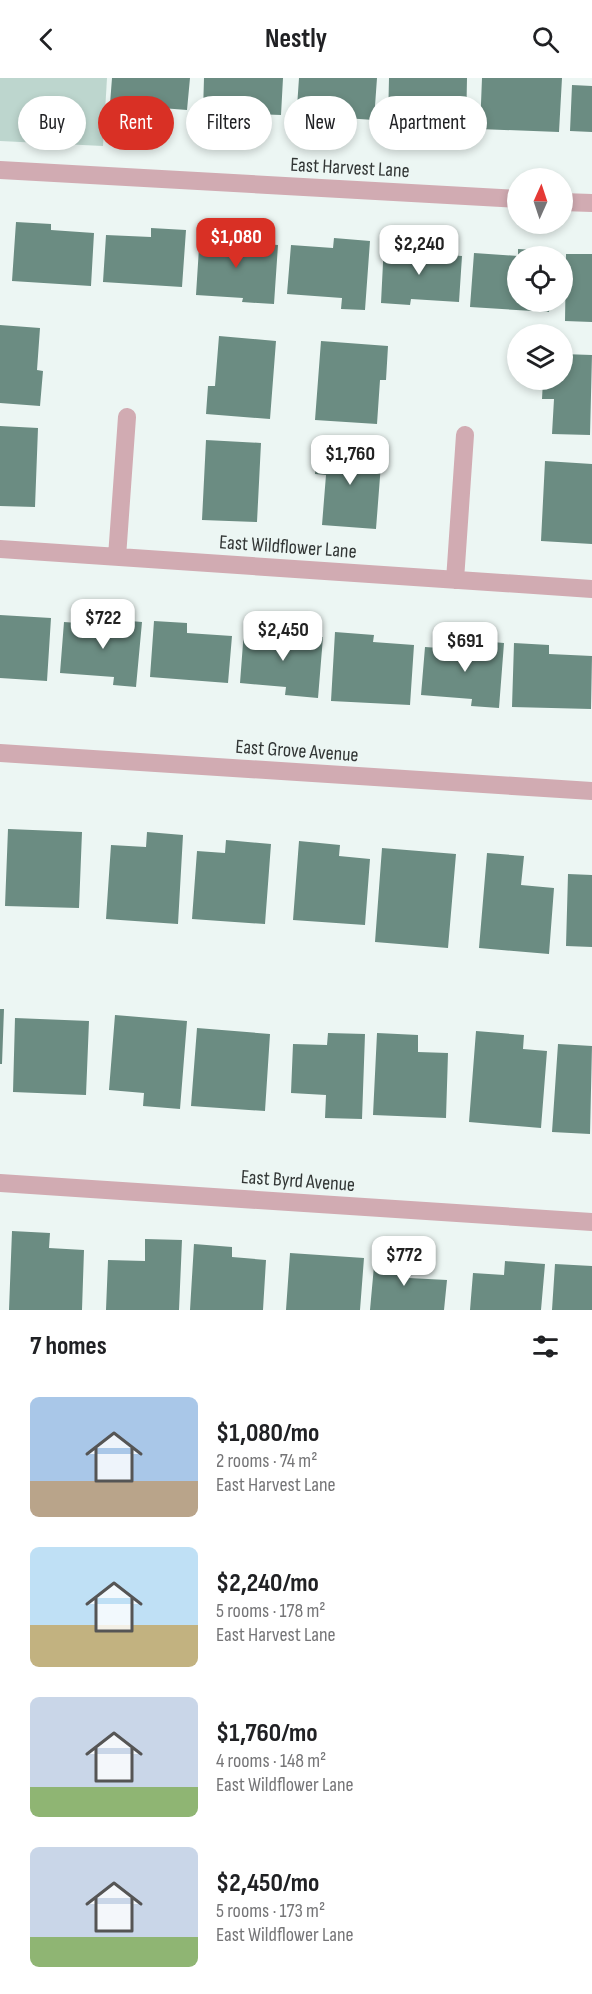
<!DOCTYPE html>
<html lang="en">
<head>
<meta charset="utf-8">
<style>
  :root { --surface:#fff; --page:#f2f2f2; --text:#202124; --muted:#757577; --accent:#d93025 }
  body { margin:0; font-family:"Sofia Sans Condensed",sans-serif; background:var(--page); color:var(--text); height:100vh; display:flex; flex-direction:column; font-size:22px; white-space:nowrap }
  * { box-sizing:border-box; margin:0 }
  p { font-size:20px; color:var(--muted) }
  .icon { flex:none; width:33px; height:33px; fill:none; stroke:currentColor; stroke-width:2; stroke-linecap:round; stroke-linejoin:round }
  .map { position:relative; height:1232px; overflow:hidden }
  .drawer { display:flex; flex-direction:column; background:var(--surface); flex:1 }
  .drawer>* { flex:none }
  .banner { position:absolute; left:18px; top:18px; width:556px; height:54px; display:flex; gap:12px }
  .needle { width:39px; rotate:3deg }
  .tools { position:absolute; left:507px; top:90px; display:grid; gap:12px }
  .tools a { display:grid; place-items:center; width:66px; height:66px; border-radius:50%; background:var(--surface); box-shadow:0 3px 9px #0003; font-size:30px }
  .price { position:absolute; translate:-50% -51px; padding:0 14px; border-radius:12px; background:#fff; color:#222; font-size:20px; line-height:39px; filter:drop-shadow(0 2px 3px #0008) }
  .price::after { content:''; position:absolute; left:50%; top:36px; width:18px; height:14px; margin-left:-9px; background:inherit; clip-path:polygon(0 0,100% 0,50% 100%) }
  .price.on { background:var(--accent); color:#fff }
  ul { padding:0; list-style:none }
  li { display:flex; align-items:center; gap:18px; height:150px; padding:0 30px }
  li span { display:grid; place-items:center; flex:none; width:168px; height:120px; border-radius:9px; color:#555 }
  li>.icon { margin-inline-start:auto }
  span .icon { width:72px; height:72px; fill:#fffc; stroke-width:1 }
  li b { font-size:26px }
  h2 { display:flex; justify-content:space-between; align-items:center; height:72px; padding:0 30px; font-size:26px }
  .chip { padding:0 21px; border-radius:27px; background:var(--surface); box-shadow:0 3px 9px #0003; font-size:21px; line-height:54px }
  .chip.on { background:var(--accent); color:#fff }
  header { display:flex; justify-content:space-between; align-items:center; height:78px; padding:0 30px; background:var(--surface); font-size:27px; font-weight:700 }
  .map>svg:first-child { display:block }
  .green { fill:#bdd6ce }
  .building { fill:#6b8c82 }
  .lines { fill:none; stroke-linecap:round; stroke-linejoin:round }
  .minor { stroke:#d1abb2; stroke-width:18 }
  .labels { text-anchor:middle; stroke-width:5; stroke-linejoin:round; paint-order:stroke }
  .street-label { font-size:20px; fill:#323635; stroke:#ecf6f3 }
</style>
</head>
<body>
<header><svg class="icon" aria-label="back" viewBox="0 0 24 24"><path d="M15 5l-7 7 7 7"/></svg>Nestly<svg class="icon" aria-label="search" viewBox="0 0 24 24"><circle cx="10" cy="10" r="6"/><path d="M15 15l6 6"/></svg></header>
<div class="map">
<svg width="592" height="1232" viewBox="0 0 592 1232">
  <rect width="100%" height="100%" fill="#ecf6f3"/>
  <path class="green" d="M0,0H107L103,68L0,63Z"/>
  <path class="building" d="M112,0H190L187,32L110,26Z
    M204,0H283L281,37L203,34Z
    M299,0H377L374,42L330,39L329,47L296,44Z
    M389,0H467L466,53L432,52V45L388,44Z
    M482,0H562L559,54L480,51Z
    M572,7L592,8V54L570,53Z
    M16,144L51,146V152L94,155L91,208L12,203Z
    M151,150L186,152L182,209L103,204L106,157L151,159Z
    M200,154L234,156L233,164L278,167L274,226L242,224L243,220L196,217Z
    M334,160L370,163L365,232L341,231L342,220L287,216L291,167L333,170Z
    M384,165L418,167L417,175L462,178L459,224L411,221L410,227L381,225Z
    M518,171L553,173V178H518Z
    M474,175L518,178V224H550L549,234L470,229Z
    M566,176H592V244L565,243Z
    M0,247L40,250L37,292L43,293L40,328L0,325Z
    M219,258L276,263L270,341L206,336L208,308H215Z
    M321,263L388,268L386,302H380L377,346L315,342Z
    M562,276L592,277L590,357L552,356L554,321H542L543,302H562Z
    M0,348L38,350L35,429L0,428Z
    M206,362L261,365L257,444L202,442Z
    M317,368L382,373L376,451L322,447L326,397L315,396Z
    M545,383L592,386V466L541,463Z
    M0,537L51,540L47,603L0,600Z
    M107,541L142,544L136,609L113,607L114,599L60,595L64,544L106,547Z
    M154,543L187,545V555L232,558L228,605L150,599Z
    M244,552L323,559L318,620L285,617L286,609L240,605Z
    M335,554L374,557L373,564L414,567L410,627L331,623Z
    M469,562L504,565L499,630L471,628L472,621L421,617L425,569L468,572Z
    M514,565L549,567V576L592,578L591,631L512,629Z
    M8,751L82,754L79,830L5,828Z
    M147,754L183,757L178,846L106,841L111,767L146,769Z
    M226,762L271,766L265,846L192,841L197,773L225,775Z
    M299,763L340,767L339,778L370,781L365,847L293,842Z
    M382,770L456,776L448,870L375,864Z
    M487,775L524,778L521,807L554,810L549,876L479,870Z
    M568,796L592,797V869L566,868Z
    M0,931H4L2,986H0Z
    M115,937L187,943L180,1031L143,1028L144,1015L109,1012Z
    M15,940L89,943L86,1017L13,1014Z
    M197,950L270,956L265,1033L191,1028Z
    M476,953L524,957L523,971L547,973L541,1050L469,1044Z
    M328,955L365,956L362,1041L325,1040L326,1017L291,1015L293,966L327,967Z
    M377,955L418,957V974L448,975L446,1040L373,1037Z
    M558,966L592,968L590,1056L552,1054Z
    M12,1153L50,1155L49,1170L84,1172L82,1232H9Z
    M145,1161L182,1162L179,1232H106L108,1182L145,1183Z
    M194,1166L232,1169V1179L266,1182L263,1232H190Z
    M290,1175L364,1180L360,1232H286Z
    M375,1177L410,1179L409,1200L447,1202L444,1232H370Z
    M505,1183L545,1186L541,1232H470L473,1195L504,1197Z
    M555,1186L592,1188V1232H552Z"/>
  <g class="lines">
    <path class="minor" d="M0,92L518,121
      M562,124L592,125
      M0,471L592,511
      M117,479L127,339
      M455,502L465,357
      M0,675L592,713
      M0,1105L592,1144"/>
  </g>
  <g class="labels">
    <g class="street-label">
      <text transform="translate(350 89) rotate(3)" y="7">East Harvest Lane</text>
      <text transform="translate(288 468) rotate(4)" y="7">East Wildflower Lane</text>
      <text transform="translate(297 672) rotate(4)" y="7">East Grove Avenue</text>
      <text transform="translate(298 1102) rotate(4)" y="7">East Byrd Avenue</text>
    </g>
  </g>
</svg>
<div class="tools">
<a><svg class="needle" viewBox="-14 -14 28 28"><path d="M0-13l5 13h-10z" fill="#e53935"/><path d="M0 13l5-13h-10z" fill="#757577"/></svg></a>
<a><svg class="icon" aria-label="locate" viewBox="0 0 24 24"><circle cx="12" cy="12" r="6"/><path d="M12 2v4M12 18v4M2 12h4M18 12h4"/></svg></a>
<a><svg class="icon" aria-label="layers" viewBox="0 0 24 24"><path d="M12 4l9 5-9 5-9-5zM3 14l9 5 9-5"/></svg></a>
</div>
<b class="price on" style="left:236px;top:191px">$1,080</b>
<b class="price" style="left:419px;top:198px">$2,240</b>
<b class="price" style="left:350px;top:408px">$1,760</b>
<b class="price" style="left:103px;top:572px">$722</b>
<b class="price" style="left:283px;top:584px">$2,450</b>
<b class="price" style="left:465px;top:595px">$691</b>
<b class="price" style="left:404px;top:1209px">$772</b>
<div class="banner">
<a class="chip">Buy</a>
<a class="chip on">Rent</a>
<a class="chip">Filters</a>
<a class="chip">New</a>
<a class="chip">Apartment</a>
</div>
</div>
<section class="drawer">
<h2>7 homes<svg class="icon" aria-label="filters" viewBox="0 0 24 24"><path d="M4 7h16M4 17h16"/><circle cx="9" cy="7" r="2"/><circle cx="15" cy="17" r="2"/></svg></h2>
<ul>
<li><span style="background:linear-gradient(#a9c7e8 70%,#b9a48a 0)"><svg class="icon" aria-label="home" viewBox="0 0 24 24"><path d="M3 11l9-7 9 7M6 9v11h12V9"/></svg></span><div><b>$1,080/mo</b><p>2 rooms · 74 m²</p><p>East Harvest Lane</p></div></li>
<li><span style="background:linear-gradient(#bfe0f5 65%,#c2b280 0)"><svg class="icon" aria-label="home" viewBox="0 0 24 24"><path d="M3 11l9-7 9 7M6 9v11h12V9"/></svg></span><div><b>$2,240/mo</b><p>5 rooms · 178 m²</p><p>East Harvest Lane</p></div></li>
<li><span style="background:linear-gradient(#c9d6e8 75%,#8fb573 0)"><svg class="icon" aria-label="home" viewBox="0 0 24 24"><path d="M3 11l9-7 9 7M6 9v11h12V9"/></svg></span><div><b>$1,760/mo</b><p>4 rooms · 148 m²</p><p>East Wildflower Lane</p></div></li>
<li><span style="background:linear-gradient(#c9d6e8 75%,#8fb573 0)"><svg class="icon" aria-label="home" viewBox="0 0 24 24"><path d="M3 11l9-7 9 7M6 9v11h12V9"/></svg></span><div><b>$2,450/mo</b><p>5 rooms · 173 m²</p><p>East Wildflower Lane</p></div></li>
</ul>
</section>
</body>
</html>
